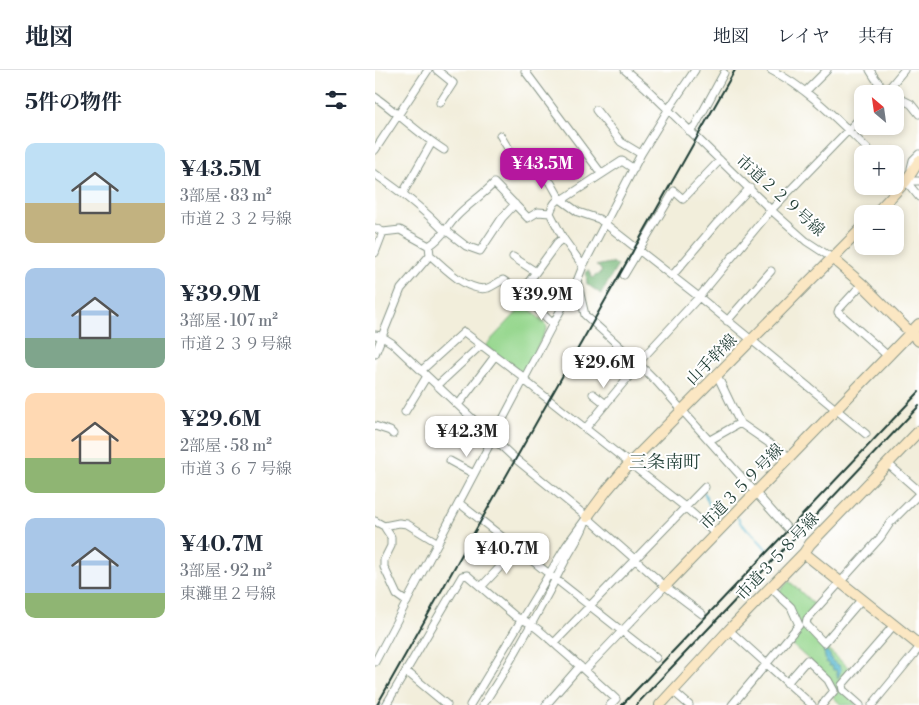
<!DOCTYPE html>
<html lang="ja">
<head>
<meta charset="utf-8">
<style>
  :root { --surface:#fff; --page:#f6f6f7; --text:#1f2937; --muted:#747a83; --line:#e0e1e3; --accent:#b5179e }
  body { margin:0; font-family:"Libre Bodoni","Noto Serif JP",serif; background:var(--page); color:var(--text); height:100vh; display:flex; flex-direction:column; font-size:19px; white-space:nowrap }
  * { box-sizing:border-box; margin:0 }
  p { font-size:16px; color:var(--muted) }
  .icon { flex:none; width:28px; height:28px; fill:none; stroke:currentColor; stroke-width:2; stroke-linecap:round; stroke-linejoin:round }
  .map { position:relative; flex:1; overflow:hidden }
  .sheet { display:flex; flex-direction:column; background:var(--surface); width:375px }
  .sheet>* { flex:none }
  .needle { width:32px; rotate:331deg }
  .buttons { position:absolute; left:479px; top:15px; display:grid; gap:10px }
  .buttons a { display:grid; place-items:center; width:50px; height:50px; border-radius:10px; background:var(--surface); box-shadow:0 2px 8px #0003; font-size:25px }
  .price { position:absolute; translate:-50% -42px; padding:0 11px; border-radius:10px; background:#fff; color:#222; font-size:16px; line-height:32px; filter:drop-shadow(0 1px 2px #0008) }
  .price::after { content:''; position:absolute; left:50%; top:30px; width:15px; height:11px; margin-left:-8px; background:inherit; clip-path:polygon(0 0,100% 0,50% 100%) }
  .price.on { background:var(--accent); color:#fff }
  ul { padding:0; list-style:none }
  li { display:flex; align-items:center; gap:15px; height:125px; padding:0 25px }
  li span { display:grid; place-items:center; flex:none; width:140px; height:100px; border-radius:10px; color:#555 }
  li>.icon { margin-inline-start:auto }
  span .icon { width:60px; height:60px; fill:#fffc; stroke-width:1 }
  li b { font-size:21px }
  h2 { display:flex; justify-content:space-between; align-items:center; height:60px; padding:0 25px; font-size:21px }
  header { display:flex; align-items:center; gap:30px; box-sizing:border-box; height:70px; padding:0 25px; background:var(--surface); border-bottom:1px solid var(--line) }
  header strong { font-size:24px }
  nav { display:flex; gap:28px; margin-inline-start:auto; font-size:18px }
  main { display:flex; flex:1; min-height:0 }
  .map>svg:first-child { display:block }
  .green { fill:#96d78e; stroke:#5a8a61 }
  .forest { fill:#78b879; stroke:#4c7a56 }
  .water { fill:#4eb4cc; stroke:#367880 }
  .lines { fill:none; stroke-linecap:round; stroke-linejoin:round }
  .stream { stroke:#4eb4cc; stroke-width:2 }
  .street-casing { stroke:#889688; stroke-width:9 }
  .secondary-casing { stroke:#889688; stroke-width:12 }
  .street { stroke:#fff; stroke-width:7 }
  .secondary { stroke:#fbe7c3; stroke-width:10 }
  .rail { stroke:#1f3d34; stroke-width:2 }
  .labels { text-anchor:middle; stroke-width:4; stroke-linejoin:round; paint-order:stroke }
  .street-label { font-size:16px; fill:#1f3d34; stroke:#fff }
  .neighbourhood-label { font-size:18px; fill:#1f3d34; stroke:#fff }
</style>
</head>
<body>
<header>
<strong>地図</strong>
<nav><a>地図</a><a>レイヤ</a><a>共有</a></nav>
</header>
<main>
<section class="sheet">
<h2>5件の物件<svg class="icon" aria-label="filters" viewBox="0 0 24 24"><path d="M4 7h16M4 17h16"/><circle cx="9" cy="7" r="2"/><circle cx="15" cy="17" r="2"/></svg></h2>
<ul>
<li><span style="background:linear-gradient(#bfe0f5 60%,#c2b280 0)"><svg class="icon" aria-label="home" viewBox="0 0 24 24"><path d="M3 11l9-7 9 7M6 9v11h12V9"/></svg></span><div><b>¥43.5M</b><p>3部屋 · 83 m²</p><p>市道２３２号線</p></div></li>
<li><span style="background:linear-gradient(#a9c7e8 70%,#7fa58c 0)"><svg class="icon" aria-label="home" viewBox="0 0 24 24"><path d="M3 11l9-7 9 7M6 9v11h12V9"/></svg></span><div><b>¥39.9M</b><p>3部屋 · 107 m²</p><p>市道２３９号線</p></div></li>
<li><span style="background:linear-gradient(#ffd9b3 65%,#8fb573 0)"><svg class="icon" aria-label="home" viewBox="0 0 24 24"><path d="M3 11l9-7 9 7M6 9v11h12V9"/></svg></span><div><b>¥29.6M</b><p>2部屋 · 58 m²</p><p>市道３６７号線</p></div></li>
<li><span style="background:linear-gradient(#a9c7e8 75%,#8fb573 0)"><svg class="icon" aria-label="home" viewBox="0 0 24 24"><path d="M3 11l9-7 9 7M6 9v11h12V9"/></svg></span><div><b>¥40.7M</b><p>3部屋 · 92 m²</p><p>東灘里２号線</p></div></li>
</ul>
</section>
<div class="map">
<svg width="544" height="635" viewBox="0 0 544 635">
  <rect width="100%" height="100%" fill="#fff"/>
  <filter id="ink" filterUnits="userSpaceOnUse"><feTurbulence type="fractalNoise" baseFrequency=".02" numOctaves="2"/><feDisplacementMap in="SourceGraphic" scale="10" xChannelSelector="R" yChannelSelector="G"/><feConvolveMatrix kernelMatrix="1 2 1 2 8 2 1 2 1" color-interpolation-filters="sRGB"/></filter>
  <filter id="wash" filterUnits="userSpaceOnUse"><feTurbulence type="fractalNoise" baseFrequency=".0096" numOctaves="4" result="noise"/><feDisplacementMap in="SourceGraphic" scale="20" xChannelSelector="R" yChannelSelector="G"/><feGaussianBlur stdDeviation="1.12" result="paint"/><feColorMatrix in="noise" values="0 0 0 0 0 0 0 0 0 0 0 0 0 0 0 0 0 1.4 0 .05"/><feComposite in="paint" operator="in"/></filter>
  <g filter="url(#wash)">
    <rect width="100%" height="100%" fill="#f2eedb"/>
    <path class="green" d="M150,234L171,255L172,258L148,305L110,276Z
      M414,511L440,535V538L430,549L438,566L474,598L475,603L464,616L482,635H466L458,627L463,622L454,608L414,572V569L425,557L404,522Z"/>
    <path class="forest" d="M235,193L243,195L226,224L212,214L211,202L213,200L217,208L227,202L224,197L221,196Z"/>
    <path class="water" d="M448,577L455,585L457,591L464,595L466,600L463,608L461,600H458L457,596H454L453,593H451Z"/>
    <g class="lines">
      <path class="stream" d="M329,422L335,436L352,442
        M363,448L366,454L380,466L392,480"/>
    </g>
  </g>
  <g filter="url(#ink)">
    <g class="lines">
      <defs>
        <path id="street" d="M62,0L78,13L65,33
          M152,0L150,1L226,103
          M250,0L270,17L396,140L431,171L457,188
          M396,0C436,20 466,54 498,84
          M495,0C500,9 507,19 517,24
          M431,21L452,0
          M510,23L529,0
          M520,26L536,34L544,44
          M0,27C24,44 45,65 69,80
          M221,40L246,72L266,84
          M314,61L320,56L349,3
          M125,65L140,90L157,98L176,113L185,129L203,142L224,149L324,227L491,364
          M0,80L53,0
          M536,98L538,90L544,84
          M0,104C25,121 49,139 70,162H73L91,176L105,181L127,148L140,134
          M520,104L531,111L544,127
          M532,108L531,111H544
          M28,123L57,72
          M175,143C178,135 180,129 190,128L247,91L259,99
          M0,158L8,162L25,160L54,176
          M0,183L8,162
          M55,185C70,198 93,223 113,218C118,216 123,212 128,210L145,222L178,254
          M138,187L161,202
          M249,205L299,121L308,129L345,90
          M297,206L341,154L375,118
          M202,211L210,245L263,293L282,312L412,458
          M487,214L464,239L463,242L513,286
          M145,222L153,213L182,173L188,168
          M352,251L396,201
          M0,265L6,266L17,273L137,386L212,447L290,516L327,544
          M0,284L26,219L55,185L54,176C69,166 70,159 81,147C93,134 107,126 119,113L153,148L163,142L175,143L188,168L208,196
          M263,293L324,227L396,140L488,45
          M46,301L89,262L147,306L149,310L310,437L341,464
          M342,305L365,353L414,387
          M62,316L106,275
          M218,324L231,334
          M83,335L120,286
          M30,342L52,306
          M0,356L15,361L18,364
          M210,359L249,312L265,295
          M335,370L365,353
          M75,391L99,404
          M512,393L544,421
          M84,433L281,588
          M0,451L9,456L16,467V476L9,490V497L22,525L32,532
          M9,456L24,453L32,454L63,473
          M106,517L143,478
          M486,530L449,573L431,554L432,549L505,468L515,453L544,424
          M354,560L437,635
          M179,573L330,417
          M0,592L178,254L202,211L208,196L266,84L293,40L320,0
          M210,600L290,516
          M31,601L72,635
          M412,613L432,590L453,610L459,621L447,635
          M298,621L314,635
          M11,635L87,506L92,505L141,547C157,552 170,565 182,576C202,593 221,611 241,629L235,635
          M95,635L191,476L212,447
          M108,635C139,587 164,542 190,491C197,477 207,465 211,450
          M171,635L205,596
          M357,635L424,555L416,537L395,517
          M485,635L468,620L467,615L519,555
          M497,635L544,578"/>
        <path id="secondary" d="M500,144L531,111L544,91
          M457,188L487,214L544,271
          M212,447L232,420L254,394L488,157
          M429,483L544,575
          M290,516L544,254
          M285,635L354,560L429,483L435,474L544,361"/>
      </defs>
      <use href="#street" class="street-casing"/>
      <use href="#secondary" class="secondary-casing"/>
      <use href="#street" class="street"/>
      <use href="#secondary" class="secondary"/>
      <path class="rail" d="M2,635L360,0
        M247,635L544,322
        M261,635L544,336"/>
    </g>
  </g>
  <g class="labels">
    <g class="street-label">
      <text transform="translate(406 125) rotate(42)" y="6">市道２２９号線</text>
      <text transform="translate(336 289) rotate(-45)" y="6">山手幹線</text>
      <text transform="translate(366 416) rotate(-46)" y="6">市道３５９号線</text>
      <text transform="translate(402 486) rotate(-47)" y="6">市道３５８号線</text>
    </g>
    <g class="neighbourhood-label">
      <text x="290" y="398">三条南町</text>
    </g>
  </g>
</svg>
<div class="buttons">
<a><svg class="needle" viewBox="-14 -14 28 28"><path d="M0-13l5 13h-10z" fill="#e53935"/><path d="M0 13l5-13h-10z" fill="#747a83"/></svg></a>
<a>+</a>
<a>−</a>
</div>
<b class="price on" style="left:167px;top:120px">¥43.5M</b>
<b class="price" style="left:167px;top:251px">¥39.9M</b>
<b class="price" style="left:229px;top:319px">¥29.6M</b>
<b class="price" style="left:92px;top:388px">¥42.3M</b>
<b class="price" style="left:132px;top:505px">¥40.7M</b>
</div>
</main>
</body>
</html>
